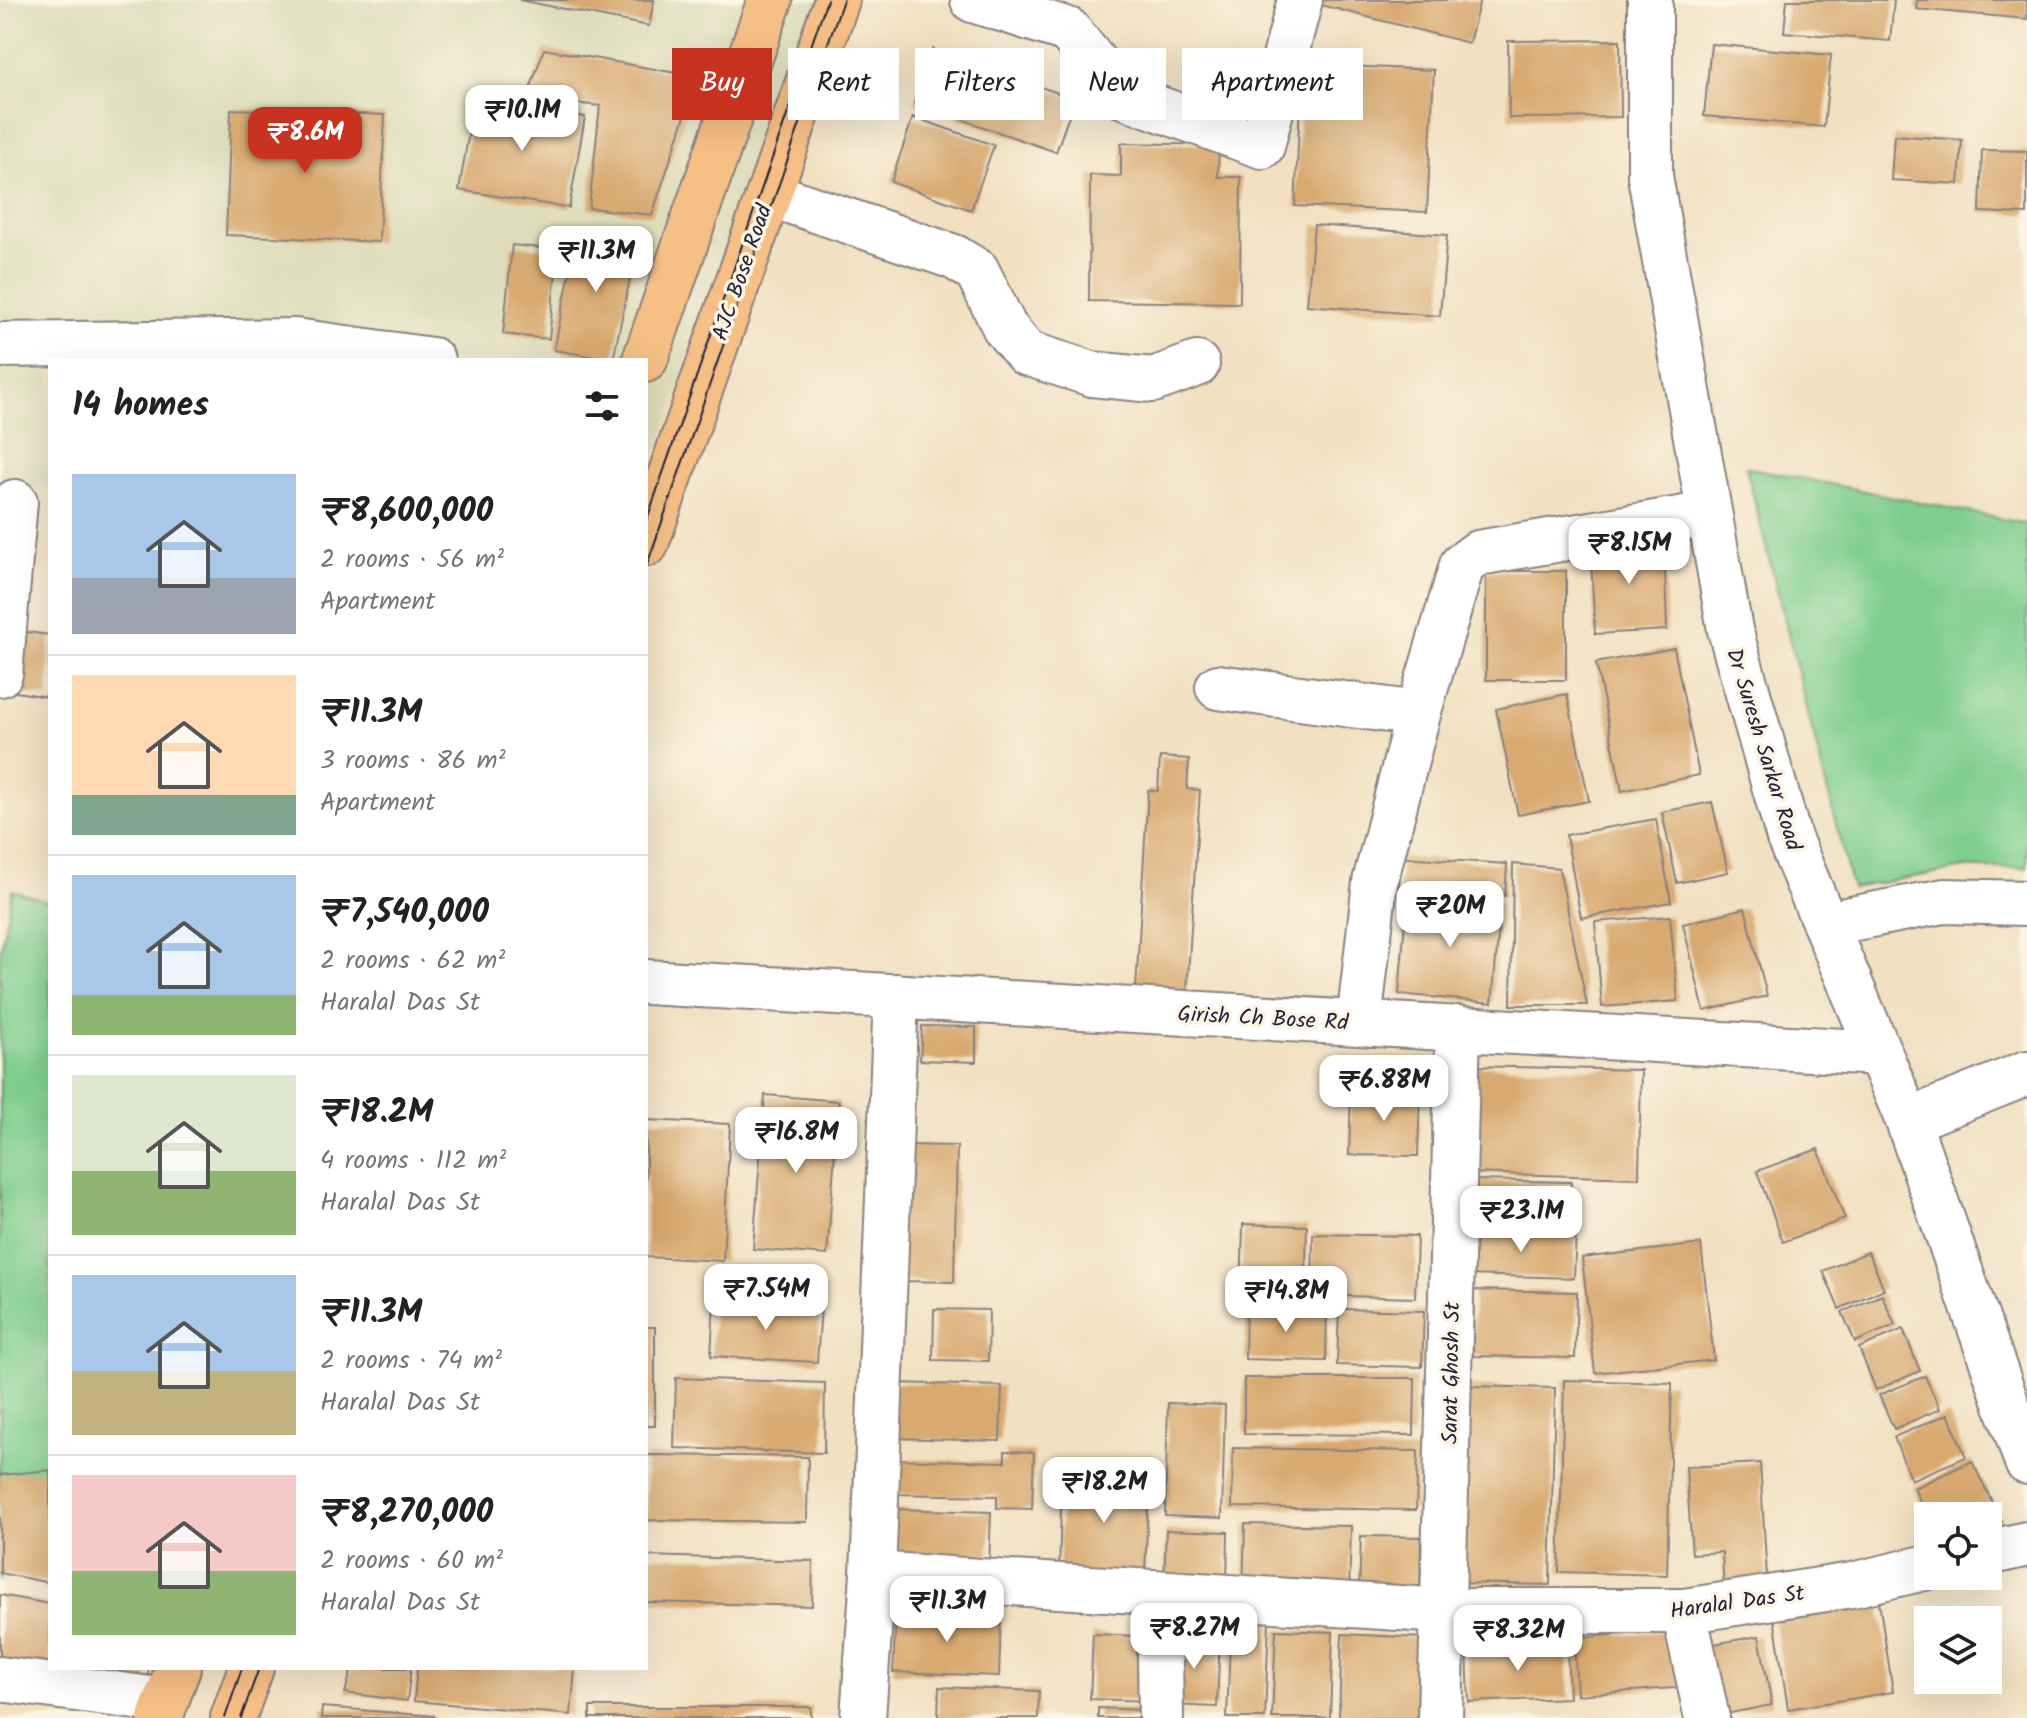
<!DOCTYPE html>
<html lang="en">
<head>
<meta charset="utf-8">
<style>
  :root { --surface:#fff; --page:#f6f6f6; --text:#222; --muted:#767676; --line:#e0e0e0; --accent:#c8321e }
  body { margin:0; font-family:Kalam,sans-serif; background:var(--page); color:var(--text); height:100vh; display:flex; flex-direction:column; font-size:30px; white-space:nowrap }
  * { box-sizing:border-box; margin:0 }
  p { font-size:26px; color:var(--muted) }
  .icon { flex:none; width:44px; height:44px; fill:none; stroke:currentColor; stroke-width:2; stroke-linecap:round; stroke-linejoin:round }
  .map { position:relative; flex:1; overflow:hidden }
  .side { position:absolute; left:48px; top:358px; width:600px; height:1312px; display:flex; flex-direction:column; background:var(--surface); border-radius:0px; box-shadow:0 8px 32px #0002 }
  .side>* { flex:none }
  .guide { position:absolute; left:672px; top:48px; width:760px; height:72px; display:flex; gap:16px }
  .buttons { position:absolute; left:1914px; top:1502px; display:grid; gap:16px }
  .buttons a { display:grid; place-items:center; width:88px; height:88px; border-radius:0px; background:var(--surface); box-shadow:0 8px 32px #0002; font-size:40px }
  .price { position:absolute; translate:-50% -68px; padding:0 18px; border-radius:16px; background:#fff; color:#222; font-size:26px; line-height:52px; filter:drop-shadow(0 2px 4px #0008) }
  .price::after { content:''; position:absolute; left:50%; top:48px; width:24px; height:18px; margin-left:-12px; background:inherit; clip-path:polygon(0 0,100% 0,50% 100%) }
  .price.on { background:var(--accent); color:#fff }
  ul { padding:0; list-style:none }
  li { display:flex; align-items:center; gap:24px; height:200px; padding:0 24px }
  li+li { border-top:2px solid var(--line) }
  li span { display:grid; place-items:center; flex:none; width:224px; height:160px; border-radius:0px; color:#555 }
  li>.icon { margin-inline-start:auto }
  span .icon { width:96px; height:96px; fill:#fffc; stroke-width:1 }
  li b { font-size:34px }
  h2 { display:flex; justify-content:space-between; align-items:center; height:96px; padding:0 24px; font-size:34px }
  .pill { padding:0 28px; border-radius:0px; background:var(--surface); box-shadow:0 8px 32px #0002; font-size:28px; line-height:72px }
  .pill.on { background:var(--accent); color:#fff }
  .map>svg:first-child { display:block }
  .built { fill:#deddbb }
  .green { fill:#7ece8e; stroke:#507864; stroke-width:2 }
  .building { fill:#d8a96f }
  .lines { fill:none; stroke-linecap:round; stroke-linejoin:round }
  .minor-casing { stroke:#8a817e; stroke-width:48 }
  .major-casing { stroke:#8a817e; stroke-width:48 }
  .minor { stroke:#fff; stroke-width:44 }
  .major { stroke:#f5bf86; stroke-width:44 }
  .tram { stroke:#22223b; stroke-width:2 }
  .labels { text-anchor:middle; stroke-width:7; stroke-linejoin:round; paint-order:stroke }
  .street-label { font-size:22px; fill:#22223b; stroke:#fcf5e5 }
</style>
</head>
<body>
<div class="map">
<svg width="2027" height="1718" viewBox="0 0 2027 1718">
  <rect width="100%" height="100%" fill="#fcf5e5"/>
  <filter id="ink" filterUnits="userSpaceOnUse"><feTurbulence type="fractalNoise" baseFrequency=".0125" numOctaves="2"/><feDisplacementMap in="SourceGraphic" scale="16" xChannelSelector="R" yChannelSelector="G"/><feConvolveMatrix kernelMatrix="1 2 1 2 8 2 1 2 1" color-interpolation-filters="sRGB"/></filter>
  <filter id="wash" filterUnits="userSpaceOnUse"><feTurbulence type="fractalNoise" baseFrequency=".006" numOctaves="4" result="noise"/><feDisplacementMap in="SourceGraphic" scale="32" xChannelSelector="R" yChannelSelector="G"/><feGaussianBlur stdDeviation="1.8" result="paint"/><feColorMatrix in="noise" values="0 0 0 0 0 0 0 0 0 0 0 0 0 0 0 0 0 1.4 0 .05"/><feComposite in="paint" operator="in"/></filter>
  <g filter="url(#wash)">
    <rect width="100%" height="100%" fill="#f1e0c1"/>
    <path class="built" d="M0,0H818L646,478V360H50V485L0,492Z"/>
    <path class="green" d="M1746,467L2027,524V868H1964L1852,888Z
      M12,890L50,902V1486L0,1580V953Z"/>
    <g id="blocks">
      <path class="building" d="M519,0H654L649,26Z
        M1318,0H1480L1469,43L1317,4Z
        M1787,0H1894L1890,41L1784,32Z
        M1917,0H2027V19L1916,9Z
        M1620,40L1621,117L1509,118L1508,41Z
        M1711,44L1831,55L1824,127L1704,116Z
        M544,49L698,77L652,215L589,208L600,106L527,98Z
        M933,49L1075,99L1056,152L914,103Z
        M1302,64L1434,70L1427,212L1295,206Z
        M475,97L585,117L569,208L459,190Z
        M231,109L385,115L379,242L226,235Z
        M913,117L994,145L971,210L891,182Z
        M1894,135L1962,140L1959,184L1891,180Z
        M1121,143L1219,145L1218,177H1241L1240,303L1089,301L1090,175L1121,176Z
        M1982,150L2027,151V214L1980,212Z
        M1314,225L1447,235L1440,316L1307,305Z
        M579,228L638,240L613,360L554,350Z
        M512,245L558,250L549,339L503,334Z
        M1664,539L1667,630L1595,634L1590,542Z
        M1486,571H1566V680H1486Z
        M12,630L50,635L48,697L3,690Z
        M1674,648L1699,775L1622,791L1596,663Z
        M1567,694L1589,801L1518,815L1496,709Z
        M1160,757L1189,759L1187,789L1200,790L1187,991L1136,988L1148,790L1158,791Z
        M1712,802L1728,872L1677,883L1662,812Z
        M1656,819L1671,902L1581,918L1566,835Z
        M1401,857L1507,864L1505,896L1399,889Z
        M1513,864L1559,868L1587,1005H1511Z
        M1407,896L1501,904L1492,1003L1399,994Z
        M1745,908L1767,996L1704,1011L1683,924Z
        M1670,916L1678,1001L1602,1007L1595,922Z
        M922,1026L976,1027V1062L920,1060Z
        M1471,1066L1641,1070L1639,1178L1469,1173Z
        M1351,1090L1420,1092L1418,1156L1349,1155Z
        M765,1095L839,1101L827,1255L753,1249Z
        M646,1120L730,1124L723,1261L646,1257Z
        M903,1145L957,1146L954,1282L899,1281Z
        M1818,1149L1845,1219L1783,1242L1757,1171Z
        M1474,1180L1571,1182V1224L1473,1222Z
        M1243,1224L1307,1226L1305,1299L1241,1297Z
        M1468,1229L1576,1232L1574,1278L1466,1275Z
        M1313,1234L1417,1236L1415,1298L1312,1295Z
        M1701,1244L1714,1360L1595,1373L1582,1258Z
        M1868,1252L1884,1289L1839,1309L1823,1271Z
        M1474,1290L1577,1292L1575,1358L1473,1356Z
        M1882,1295L1895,1325L1855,1342L1842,1312Z
        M714,1301L821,1308L817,1362L711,1356Z
        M1246,1306L1327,1308L1326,1361L1245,1359Z
        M934,1309L989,1310L988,1361L933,1360Z
        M1339,1309L1424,1311L1422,1367L1337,1365Z
        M646,1327H655V1426H646Z
        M1903,1329L1920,1371L1876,1390L1859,1348Z
        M1925,1376L1940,1409L1894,1429L1879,1395Z
        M676,1378L825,1383L824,1453L674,1448Z
        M1244,1378H1415L1414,1435L1244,1434Z
        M1564,1380L1672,1383L1667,1575L1559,1572Z
        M895,1383L1002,1386L1000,1441L894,1438Z
        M1467,1386L1555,1388L1550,1585L1462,1583Z
        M1168,1403L1225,1405L1222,1518L1165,1516Z
        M1948,1414L1966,1457L1911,1480L1894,1437Z
        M1233,1448L1418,1451L1416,1510L1232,1507Z
        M1005,1451L1034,1452L1032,1509L997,1508V1496L891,1494V1459L1005,1462Z
        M646,1455L808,1457L807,1522L646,1520Z
        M1972,1461L2002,1522L1988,1528V1516H1927L1914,1488Z
        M1760,1463L1768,1594L1724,1596L1722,1552L1692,1554L1686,1467Z
        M50,1470V1583L0,1573V1475Z
        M1062,1476L1149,1480L1145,1574L1059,1571Z
        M892,1509L991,1512L989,1568L891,1565Z
        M1245,1524L1351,1526L1349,1596L1243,1593Z
        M1166,1530L1228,1532L1227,1585L1164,1584Z
        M1361,1536L1421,1537L1420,1594L1359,1593Z
        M646,1556L813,1561L812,1606L646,1602Z
        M0,1595L50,1604V1668H149L144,1693L0,1667Z
        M1878,1595L1893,1692L1788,1709L1773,1611Z
        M896,1612L1001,1616L999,1676L893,1672Z
        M1231,1618L1269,1620L1265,1718H1227Z
        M1276,1630L1333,1632L1330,1718H1272Z
        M1683,1630L1687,1687L1577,1695L1574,1638Z
        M1093,1634L1156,1637L1153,1701L1090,1699Z
        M1342,1634L1422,1638L1419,1718H1339Z
        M1171,1635L1220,1636L1217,1707L1168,1705Z
        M1759,1636L1772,1705L1715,1716L1702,1646Z
        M1567,1644L1569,1698L1469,1702L1467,1648Z
        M352,1668H411L407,1701L345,1693Z
        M417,1668H575L571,1715L414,1701Z
        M939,1687L1039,1691L1038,1718H938Z
        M322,1707L434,1716V1718H321Z
        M590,1707H811V1718H590Z
        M1098,1708L1161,1711L1160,1718H1098Z"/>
    </g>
  </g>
  <g filter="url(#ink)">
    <use href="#blocks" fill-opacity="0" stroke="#8a817e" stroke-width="2"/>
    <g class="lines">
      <defs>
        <path id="minor" d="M973,0L1068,30L1121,95L1262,146L1300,0
          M1650,0V176L1730,630L1789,838L1908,1121L2027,1462
          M769,194L954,257L977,271L1005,328L1026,353L1092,374L1153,380L1197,364
          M0,345L295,341L432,360
          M0,674L15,502
          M1218,687L1418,714
          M1825,924L1944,901L2027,903
          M646,982L1879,1053
          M1359,1023L1375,882L1418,714L1462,565L1478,553L1709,514
          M1908,1121L2027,1073
          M1988,1553L2027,1544
          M873,1574L1445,1611H1684L1852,1585L1928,1567
          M1159,1595L1161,1718
          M1684,1611L1707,1718
          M0,1679L166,1701
          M863,1718L873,1574L896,996
          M1440,1718L1458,1028"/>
        <path id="major" d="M645,360L770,0
          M646,544L837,0
          M160,1718L178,1668
          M233,1718L251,1668"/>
      </defs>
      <use href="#minor" class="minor-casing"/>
      <use href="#major" class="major-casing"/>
      <use href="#minor" class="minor"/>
      <use href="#major" class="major"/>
      <path class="tram" d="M646,522L827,0
        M646,568L843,0
        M225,1718L242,1668
        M241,1718L259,1668"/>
    </g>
  </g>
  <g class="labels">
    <g class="street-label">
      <text transform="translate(741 272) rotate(-71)" y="8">AJC Bose Road</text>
      <text transform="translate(1765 749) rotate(73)" y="8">Dr Suresh Sarkar Road</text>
      <text transform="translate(1263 1017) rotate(3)" y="8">Girish Ch Bose Rd</text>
      <text transform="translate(1450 1373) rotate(-89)" y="8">Sarat Ghosh St</text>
      <text transform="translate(1737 1601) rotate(-8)" y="8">Haralal Das St</text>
    </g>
  </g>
</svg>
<div class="buttons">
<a><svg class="icon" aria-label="locate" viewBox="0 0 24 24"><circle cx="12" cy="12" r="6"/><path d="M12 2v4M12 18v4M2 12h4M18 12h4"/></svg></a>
<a><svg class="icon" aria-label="layers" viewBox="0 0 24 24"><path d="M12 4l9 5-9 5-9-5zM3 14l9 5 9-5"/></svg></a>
</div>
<b class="price" style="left:522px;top:153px">₹10.1M</b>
<b class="price on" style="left:305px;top:175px">₹8.6M</b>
<b class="price" style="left:596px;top:294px">₹11.3M</b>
<b class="price" style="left:1629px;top:586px">₹8.15M</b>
<b class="price" style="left:1450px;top:949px">₹20M</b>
<b class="price" style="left:1384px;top:1123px">₹6.88M</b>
<b class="price" style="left:796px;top:1175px">₹16.8M</b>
<b class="price" style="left:1521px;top:1254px">₹23.1M</b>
<b class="price" style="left:766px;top:1332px">₹7.54M</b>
<b class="price" style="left:1286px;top:1334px">₹14.8M</b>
<b class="price" style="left:1104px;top:1525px">₹18.2M</b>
<b class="price" style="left:947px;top:1644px">₹11.3M</b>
<b class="price" style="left:1194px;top:1671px">₹8.27M</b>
<b class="price" style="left:1518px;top:1673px">₹8.32M</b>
<div class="guide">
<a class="pill on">Buy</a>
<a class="pill">Rent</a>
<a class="pill">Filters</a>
<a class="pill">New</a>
<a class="pill">Apartment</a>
</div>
<section class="side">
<h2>14 homes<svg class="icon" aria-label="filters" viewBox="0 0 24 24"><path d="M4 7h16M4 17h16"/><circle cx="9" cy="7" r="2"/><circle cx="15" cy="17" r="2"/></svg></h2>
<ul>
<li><span style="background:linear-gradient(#a9c7e8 65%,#9aa5b1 0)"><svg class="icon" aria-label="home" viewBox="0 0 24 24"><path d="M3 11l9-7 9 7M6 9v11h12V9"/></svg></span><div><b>₹8,600,000</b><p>2 rooms · 56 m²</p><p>Apartment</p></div></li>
<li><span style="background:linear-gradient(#ffd9b3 75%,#7fa58c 0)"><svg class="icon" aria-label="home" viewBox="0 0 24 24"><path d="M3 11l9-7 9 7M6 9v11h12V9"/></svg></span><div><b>₹11.3M</b><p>3 rooms · 86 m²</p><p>Apartment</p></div></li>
<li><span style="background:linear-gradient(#a9c7e8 75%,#8fb573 0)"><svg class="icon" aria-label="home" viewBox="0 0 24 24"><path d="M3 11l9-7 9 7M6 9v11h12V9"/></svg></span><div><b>₹7,540,000</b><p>2 rooms · 62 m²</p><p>Haralal Das St</p></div></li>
<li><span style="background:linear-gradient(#dfe7d0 60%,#8fb573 0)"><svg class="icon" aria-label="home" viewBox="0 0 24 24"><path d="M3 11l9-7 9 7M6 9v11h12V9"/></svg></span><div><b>₹18.2M</b><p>4 rooms · 112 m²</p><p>Haralal Das St</p></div></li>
<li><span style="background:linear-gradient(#a9c7e8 60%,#c2b280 0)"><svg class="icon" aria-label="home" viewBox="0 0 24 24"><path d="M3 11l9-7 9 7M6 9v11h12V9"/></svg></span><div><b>₹11.3M</b><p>2 rooms · 74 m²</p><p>Haralal Das St</p></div></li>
<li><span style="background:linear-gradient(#f6c9c9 60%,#8fb573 0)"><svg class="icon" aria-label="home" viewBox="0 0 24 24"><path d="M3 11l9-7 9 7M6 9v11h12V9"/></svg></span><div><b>₹8,270,000</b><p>2 rooms · 60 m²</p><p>Haralal Das St</p></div></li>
</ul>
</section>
</div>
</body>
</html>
